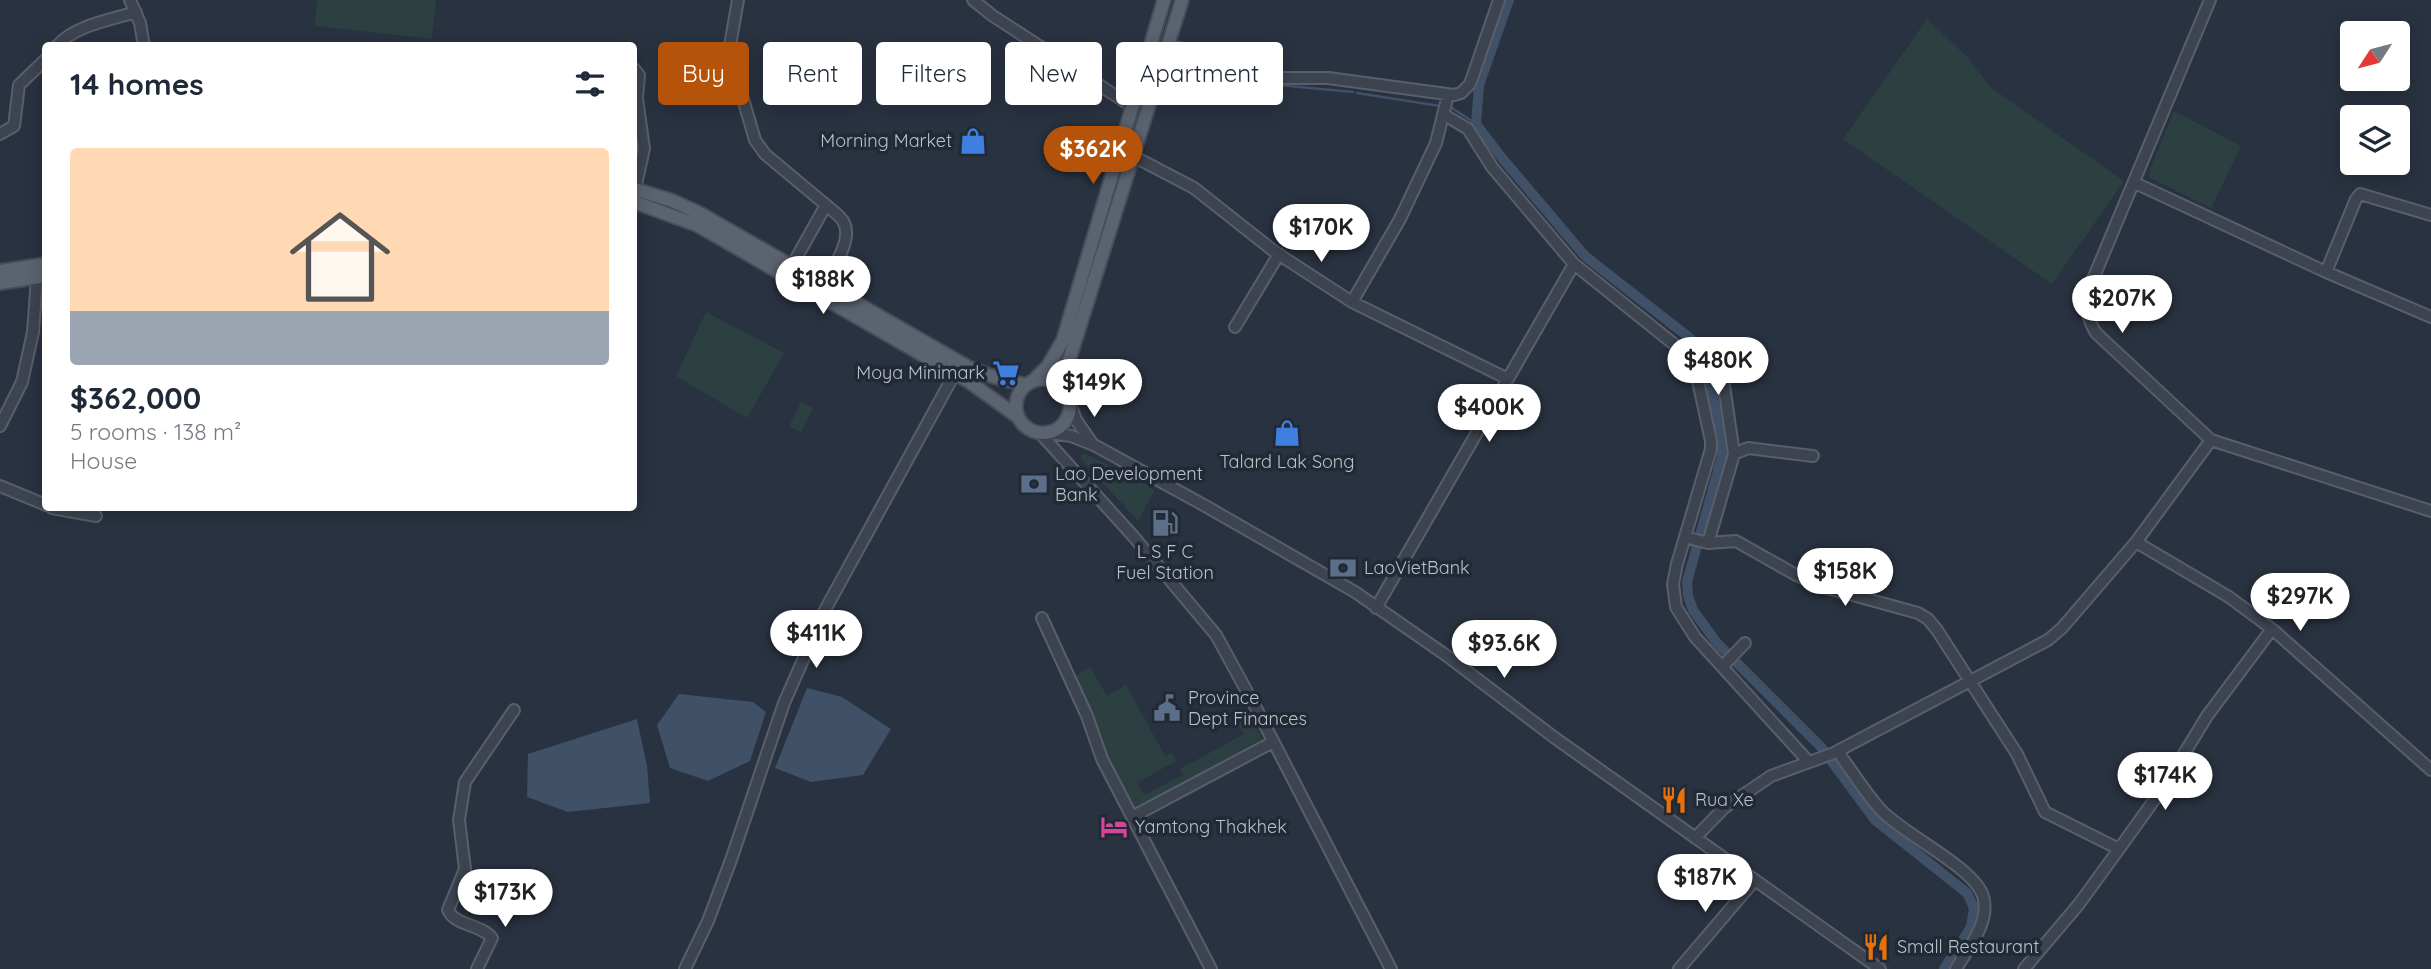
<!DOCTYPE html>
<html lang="en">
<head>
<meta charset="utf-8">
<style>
  :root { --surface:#fff; --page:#f2f2f3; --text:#1f2937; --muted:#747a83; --accent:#b45309 }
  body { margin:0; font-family:Quicksand,sans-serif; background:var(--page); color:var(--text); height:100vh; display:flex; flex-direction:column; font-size:26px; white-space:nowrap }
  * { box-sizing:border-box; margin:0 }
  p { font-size:23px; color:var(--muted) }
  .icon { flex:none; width:38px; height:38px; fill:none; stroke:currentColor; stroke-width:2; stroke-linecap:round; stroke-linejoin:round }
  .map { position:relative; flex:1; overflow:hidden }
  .side { position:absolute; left:42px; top:42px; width:595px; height:469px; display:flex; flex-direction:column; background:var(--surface); border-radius:7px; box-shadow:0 4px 18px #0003 }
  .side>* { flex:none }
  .guide { position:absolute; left:658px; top:42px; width:665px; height:63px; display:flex; gap:14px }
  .needle { width:46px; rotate:234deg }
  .buttons { position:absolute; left:2340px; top:21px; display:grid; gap:14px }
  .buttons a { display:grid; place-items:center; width:70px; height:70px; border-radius:7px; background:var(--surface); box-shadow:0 4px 18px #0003; font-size:35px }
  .price { position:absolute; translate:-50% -60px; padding:0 16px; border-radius:24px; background:#fff; color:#222; font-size:23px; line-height:46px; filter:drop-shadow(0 2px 4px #0008) }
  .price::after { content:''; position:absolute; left:50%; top:42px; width:21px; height:16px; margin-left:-10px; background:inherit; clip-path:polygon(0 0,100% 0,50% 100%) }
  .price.current { background:var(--accent); color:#fff }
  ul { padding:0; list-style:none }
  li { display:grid; align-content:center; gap:14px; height:371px; padding:0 28px }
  li span { display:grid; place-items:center; height:217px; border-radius:7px; color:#555 }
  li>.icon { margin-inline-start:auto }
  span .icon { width:126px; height:126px; fill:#fffc; stroke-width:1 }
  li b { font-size:30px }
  h2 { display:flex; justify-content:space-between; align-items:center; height:84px; padding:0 28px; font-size:30px }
  .pill { padding:0 24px; border-radius:7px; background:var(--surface); box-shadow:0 4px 18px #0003; font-size:24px; line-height:63px }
  .pill.current { background:var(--accent); color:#fff }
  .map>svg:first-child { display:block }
  .green { fill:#2c4042 }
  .water { fill:#405067 }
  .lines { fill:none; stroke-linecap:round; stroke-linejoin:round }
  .stream { stroke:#405067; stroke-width:2.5 }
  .canal { stroke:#405067; stroke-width:10 }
  .minor-casing { stroke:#585f6a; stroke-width:14 }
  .major-casing { stroke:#464d59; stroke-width:16 }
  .minor { stroke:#3d4450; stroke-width:10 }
  .major { stroke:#5b6370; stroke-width:12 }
  .labels { text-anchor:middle; stroke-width:7; stroke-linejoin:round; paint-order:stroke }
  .poi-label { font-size:18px; fill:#bac0ca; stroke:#212935; text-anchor:start }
</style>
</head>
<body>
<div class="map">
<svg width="2431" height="969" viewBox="0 0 2431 969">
  <rect width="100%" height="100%" fill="#293240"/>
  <path class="green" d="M317,0H436L432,39L315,26Z
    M1927,19L1967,57L1990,87L2124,181L2052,284L1843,139Z
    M2174,111L2241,146L2211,208L2149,177L2150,169Z
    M706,312L784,353L747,418L676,376Z
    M801,402L813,408L801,432L789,426Z
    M1085,454L1150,485L1154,492L1138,521L1081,459V456Z
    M1090,667L1107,696L1126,685L1165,756L1172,753L1176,761L1137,783L1144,795L1183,775L1180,769L1244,734L1237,724L1251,717L1262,739L1138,808L1134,807L1106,758L1073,678Z"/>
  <path class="water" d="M807,688L842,697L891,729L863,775L811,782L775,768Z
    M679,694L753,702L766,712L750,761L708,781L670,768L657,725Z
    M637,719L647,766L650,803L568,812L527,797L528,754Z"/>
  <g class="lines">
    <path class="stream" d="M1234,73L1267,84L1353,92
      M1357,93L1440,106
      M1447,107L1452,108L1476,124"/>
    <path class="canal" d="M1509,0L1479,85L1476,124L1502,158L1585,256L1691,339L1704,354L1719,425L1722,456L1687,582L1688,596L1693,610L1717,643L1821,747L1875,820L1967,893L1974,908L1971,927L1944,969"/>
    <defs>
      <path id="minor" d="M130,0L140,23L144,46
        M738,0L729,51L755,140L765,154L826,205L789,271
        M973,0L993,16L1133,107
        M2210,0L2088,291C2086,308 2087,318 2096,333L2211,440L2431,511
        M57,46C75,25 111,20 136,12
        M1166,46L1212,54L1235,68L1277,78H1328L1454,95L1461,93L1470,84L1499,0
        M634,69L639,75L637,98L644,149L635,189
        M1443,114L1468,129L1492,167L1574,264L1690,357L1695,367L1711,441V449L1677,564L1673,584L1676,607L1695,637L1808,761
        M0,134L14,126L19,85L46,59
        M1133,156L1194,188L1275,252L1352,302L1508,379
        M2135,183L2326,272L2431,317
        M2326,272L2356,199L2360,194L2431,215
        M824,283C833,268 854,239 843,221C839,215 832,210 826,205
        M1352,302L1400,219L1436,143L1448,95
        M1235,327L1279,254
        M1071,406L1076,420L1092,443
        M0,426L22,382L33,332L37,277
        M1040,433L1133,536L1216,635L1256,708L1391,969
        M1049,433L1071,436L1094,445L1209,508L1355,592L1447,656L1555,738L1880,969
        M1734,454L1748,448L1813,456
        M0,486L46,505
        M52,508L96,516
        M1685,537L1708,543L1736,541L1796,575L1827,588L1918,613L1928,619L1937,630L2017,754L2045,812L2119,849
        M2136,542L2229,597L2272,629L2431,770
        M1708,543L1734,454L1719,351
        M1376,608L1574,264
        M1042,618L1087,716L1102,759L1211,969
        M1723,666L1745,643
        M1839,750L1842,758C1855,775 1866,794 1881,810C1904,835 1974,867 1983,896C1991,922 1968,948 1956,969
        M1132,817L1273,742
        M1695,838L1724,808L1771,776L1834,753L2048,640L2062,628L2136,542L2211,440
        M477,969L492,938C481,924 455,926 448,910L465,869L459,820L465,782L514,710
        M685,969L708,921L731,860L784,703L825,610L955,373
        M1679,969L1755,880
        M2024,969L2079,904L2119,849L2165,785L2207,716L2272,629"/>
      <path id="major" d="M634,189L673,201L701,214L968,367L994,377L1026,385
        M634,202L697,225L968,381L1018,417
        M0,271L46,264
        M0,283L46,276
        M1016 406a27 27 0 1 1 54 0a27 27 0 1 1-54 0Z
        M1033,381L1048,366L1063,340L1164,0
        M1061,386L1182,0"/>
    </defs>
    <use href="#minor" class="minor-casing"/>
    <use href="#major" class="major-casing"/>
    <use href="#minor" class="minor"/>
    <use href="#major" class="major"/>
  </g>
  <defs>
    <symbol id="shop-bare" viewBox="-9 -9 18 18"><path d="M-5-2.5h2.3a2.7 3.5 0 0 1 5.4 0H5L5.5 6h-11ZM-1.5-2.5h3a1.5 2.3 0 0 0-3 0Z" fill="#3f7fe0" stroke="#212935" stroke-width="2.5" paint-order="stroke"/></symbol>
    <symbol id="supermarket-bare" viewBox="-9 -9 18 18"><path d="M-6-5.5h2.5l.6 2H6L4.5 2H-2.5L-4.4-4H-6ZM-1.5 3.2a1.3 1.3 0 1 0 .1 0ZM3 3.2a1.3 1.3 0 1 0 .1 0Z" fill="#3f7fe0" stroke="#212935" stroke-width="2.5" paint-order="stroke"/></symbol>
    <symbol id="bank-bare" viewBox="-9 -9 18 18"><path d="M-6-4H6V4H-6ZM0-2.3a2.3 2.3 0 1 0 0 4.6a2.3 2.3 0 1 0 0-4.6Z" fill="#5c6f8a" stroke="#212935" stroke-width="2.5" paint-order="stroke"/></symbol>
    <symbol id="fuel-bare" viewBox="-9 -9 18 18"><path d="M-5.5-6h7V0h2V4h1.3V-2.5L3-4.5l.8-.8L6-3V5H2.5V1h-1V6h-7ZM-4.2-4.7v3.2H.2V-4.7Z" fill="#5c6f8a" stroke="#212935" stroke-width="2.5" paint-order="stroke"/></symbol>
    <symbol id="civic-bare" viewBox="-9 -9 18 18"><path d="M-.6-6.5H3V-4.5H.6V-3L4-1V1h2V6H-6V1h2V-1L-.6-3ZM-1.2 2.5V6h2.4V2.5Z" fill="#5c6f8a" stroke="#212935" stroke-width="2.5" paint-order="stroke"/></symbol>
    <symbol id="restaurant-bare" viewBox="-9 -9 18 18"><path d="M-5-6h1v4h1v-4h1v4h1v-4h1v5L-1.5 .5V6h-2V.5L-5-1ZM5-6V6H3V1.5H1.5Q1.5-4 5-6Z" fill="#e8710a" stroke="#212935" stroke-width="2.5" paint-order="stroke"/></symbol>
    <symbol id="hotel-bare" viewBox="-9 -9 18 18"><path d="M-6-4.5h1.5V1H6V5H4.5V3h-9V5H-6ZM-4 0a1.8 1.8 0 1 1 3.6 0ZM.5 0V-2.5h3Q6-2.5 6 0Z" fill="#d1479c" stroke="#212935" stroke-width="2.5" paint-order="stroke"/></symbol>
  </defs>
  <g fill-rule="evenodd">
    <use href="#shop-bare" x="954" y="122" width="38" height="38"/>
    <use href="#supermarket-bare" x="987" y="354" width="38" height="38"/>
    <use href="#shop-bare" x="1268" y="414" width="38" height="38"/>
    <use href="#bank-bare" x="1015" y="465" width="38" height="38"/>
    <use href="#fuel-bare" x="1146" y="504" width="38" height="38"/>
    <use href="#bank-bare" x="1324" y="549" width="38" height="38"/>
    <use href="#civic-bare" x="1148" y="689" width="38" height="38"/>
    <use href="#restaurant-bare" x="1655" y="781" width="38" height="38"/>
    <use href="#hotel-bare" x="1095" y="808" width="38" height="38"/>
    <use href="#restaurant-bare" x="1857" y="928" width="38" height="38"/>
  </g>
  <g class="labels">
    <g class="poi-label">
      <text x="952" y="147" text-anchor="end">Morning Market</text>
      <text x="985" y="379" text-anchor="end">Moya Minimark</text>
      <text x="1287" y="468" text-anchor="middle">Talard Lak Song</text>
      <text x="1055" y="480">Lao Development<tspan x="1055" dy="21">Bank</tspan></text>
      <text x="1165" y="558" text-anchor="middle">L S F C<tspan x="1165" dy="21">Fuel Station</tspan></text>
      <text x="1364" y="574">LaoVietBank</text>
      <text x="1188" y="704">Province<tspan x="1188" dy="21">Dept Finances</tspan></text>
      <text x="1695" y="806">Rua Xe</text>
      <text x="1135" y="833">Yamtong Thakhek</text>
      <text x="1897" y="953">Small Restaurant</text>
    </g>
  </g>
</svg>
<div class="buttons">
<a><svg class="needle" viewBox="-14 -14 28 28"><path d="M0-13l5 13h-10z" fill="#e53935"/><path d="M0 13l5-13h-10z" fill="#747a83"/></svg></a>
<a><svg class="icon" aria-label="layers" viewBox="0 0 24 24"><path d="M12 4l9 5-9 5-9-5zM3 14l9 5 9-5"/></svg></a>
</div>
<b class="price current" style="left:1093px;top:186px">$362K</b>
<b class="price" style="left:1321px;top:264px">$170K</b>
<b class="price" style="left:823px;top:316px">$188K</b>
<b class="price" style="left:2122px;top:335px">$207K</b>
<b class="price" style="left:1718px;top:397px">$480K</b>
<b class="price" style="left:1094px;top:419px">$149K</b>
<b class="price" style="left:1489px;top:444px">$400K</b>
<b class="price" style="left:1845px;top:608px">$158K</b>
<b class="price" style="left:2300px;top:633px">$297K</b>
<b class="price" style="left:816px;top:670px">$411K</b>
<b class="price" style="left:1504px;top:680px">$93.6K</b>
<b class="price" style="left:2165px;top:812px">$174K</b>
<b class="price" style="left:1705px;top:914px">$187K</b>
<b class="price" style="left:505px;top:929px">$173K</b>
<div class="guide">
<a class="pill current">Buy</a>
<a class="pill">Rent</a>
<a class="pill">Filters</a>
<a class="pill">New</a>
<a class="pill">Apartment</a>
</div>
<section class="side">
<h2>14 homes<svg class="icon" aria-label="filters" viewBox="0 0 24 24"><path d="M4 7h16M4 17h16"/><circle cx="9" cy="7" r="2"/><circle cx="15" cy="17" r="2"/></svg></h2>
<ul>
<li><span style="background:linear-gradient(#ffd9b3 75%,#9aa5b1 0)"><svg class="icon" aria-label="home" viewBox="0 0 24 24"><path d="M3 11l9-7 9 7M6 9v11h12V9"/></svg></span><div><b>$362,000</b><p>5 rooms · 138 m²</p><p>House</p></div></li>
</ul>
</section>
</div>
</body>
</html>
